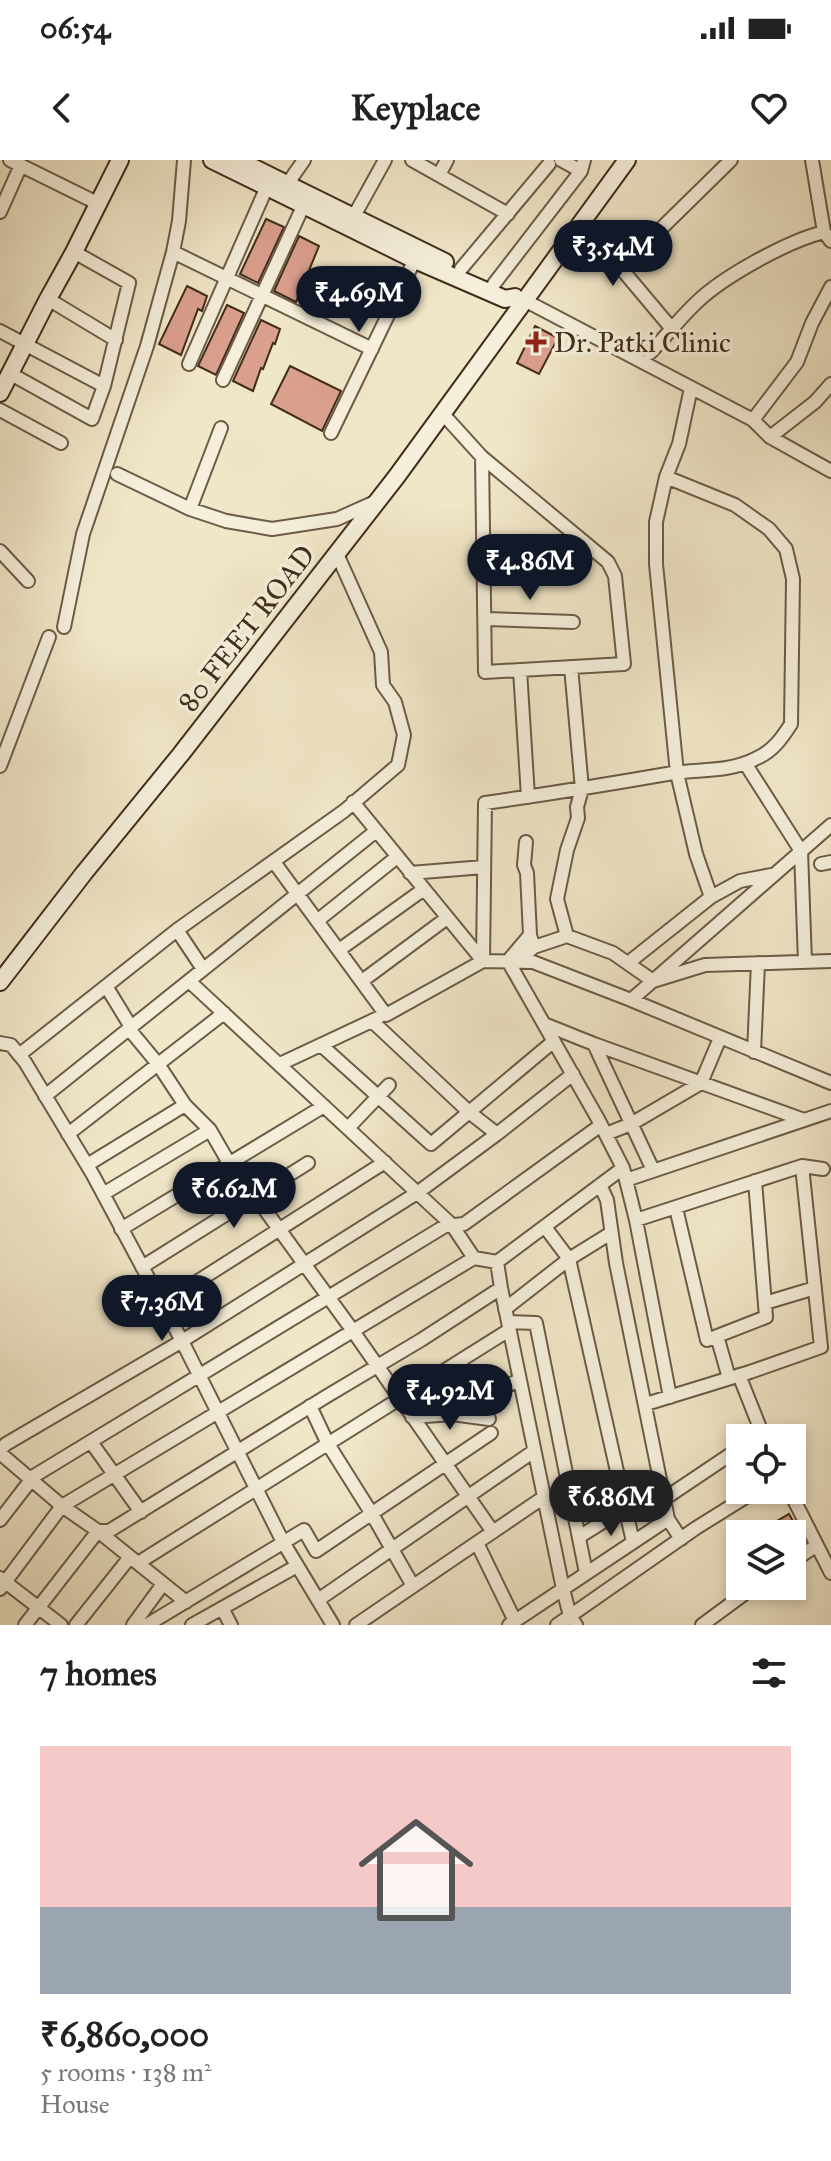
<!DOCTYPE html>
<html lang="en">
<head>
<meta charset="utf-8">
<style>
  :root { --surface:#fff; --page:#f6f6f6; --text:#222; --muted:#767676; --accent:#111827 }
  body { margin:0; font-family:"IM FELL Great Primer",serif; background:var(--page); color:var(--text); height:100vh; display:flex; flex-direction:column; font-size:30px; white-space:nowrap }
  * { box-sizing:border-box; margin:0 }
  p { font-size:26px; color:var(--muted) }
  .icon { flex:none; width:44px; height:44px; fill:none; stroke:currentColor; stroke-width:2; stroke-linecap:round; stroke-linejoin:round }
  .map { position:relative; height:1465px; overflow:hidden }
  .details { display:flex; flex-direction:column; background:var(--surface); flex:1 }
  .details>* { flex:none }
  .tools { position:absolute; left:726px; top:1264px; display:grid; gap:16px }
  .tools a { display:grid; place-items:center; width:80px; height:80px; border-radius:0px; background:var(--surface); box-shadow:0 4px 12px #0003; font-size:40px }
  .price { position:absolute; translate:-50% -68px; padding:0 18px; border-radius:28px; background:var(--accent); color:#fff; font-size:26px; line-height:52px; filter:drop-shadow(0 2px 4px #0008) }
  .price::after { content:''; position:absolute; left:50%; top:48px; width:24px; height:18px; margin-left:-12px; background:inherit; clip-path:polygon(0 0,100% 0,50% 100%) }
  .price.selected { background:#222; color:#fff }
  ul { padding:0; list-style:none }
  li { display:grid; align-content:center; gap:16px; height:424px; padding:0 40px }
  li span { display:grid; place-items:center; height:248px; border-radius:0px; color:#555 }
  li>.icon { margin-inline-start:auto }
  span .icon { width:144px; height:144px; fill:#fffc; stroke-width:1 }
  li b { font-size:34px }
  h2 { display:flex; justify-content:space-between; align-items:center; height:96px; padding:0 40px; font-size:34px }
  .status { display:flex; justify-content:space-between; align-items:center; height:56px; padding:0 40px; background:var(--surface); direction:ltr }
  .status svg { height:22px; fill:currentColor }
  header { display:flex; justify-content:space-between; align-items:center; height:104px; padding:0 40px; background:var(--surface); font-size:36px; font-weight:700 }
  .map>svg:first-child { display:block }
  .building { fill:#db9f8e; stroke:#402d1a; stroke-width:2 }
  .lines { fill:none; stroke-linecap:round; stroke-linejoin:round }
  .street-casing { stroke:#6c5b46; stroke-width:16 }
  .secondary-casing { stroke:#402d1a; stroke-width:20 }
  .street { stroke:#f5efdb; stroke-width:12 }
  .secondary { stroke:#f5efdb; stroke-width:16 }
  .poi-dot { fill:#8f2418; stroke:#f5efdb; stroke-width:3 }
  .labels { text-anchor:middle; stroke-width:7; stroke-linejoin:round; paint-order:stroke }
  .poi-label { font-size:28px; fill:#402d1a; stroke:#f5efdb; text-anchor:start }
  .street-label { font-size:28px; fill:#402d1a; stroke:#f5efdb }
</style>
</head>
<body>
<div class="status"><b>06:54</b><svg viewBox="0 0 49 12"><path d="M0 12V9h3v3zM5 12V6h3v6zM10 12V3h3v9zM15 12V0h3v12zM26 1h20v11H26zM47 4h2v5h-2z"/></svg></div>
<header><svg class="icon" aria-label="back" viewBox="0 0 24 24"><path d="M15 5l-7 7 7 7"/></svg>Keyplace<svg class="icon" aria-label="heart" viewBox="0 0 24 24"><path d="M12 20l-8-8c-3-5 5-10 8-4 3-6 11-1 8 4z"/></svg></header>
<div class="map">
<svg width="831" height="1465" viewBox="0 0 831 1465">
  <rect width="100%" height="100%" fill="#f0e6c8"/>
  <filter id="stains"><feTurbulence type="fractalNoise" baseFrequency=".0025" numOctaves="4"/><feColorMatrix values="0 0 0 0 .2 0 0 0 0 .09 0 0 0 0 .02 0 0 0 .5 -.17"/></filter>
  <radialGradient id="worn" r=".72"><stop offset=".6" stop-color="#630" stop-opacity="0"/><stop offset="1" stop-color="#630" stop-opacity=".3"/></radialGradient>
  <path class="building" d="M266,59L284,67L258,123L240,114Z
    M299,76L319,86L296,142L274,131Z
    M187,126L207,136L202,151L198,149L181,195L159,184Z
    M227,145L244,153L216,215L198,206Z
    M261,160L280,169L275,184L273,183L263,209L261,208L253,231L233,221Z
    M535,166L558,178L539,214L517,203Z
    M290,206L341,231L322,271L271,244Z
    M789,1354L805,1382L792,1390V1374H755Z"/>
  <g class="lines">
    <defs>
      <path id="street" d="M10,0L97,43
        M412,0L508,54
        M561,0L581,11
        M812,0L824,72L831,81
        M439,15L447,0
        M288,23L304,0
        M0,52L21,5
        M354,56L385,0
        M583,63L672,169
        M173,92L372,189
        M461,109L549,4
        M620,109L731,0
        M494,124L581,11L584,0
        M48,139L116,180
        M526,141L753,260L797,202L812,163L831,127
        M0,171L104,226
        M650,193C666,176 681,157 697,142C724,116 788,81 824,72
        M189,204L269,22
        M11,214L92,259L104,226L129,123L74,92
        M223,220L306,40
        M691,228L679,284L666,317L656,362V404L677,613L696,694L711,737
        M0,250L61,283
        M443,254L482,297L608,402L615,416L624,504L485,512L482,297
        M753,260L770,277L815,242L831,224
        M331,273L418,93
        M770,277L831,311
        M117,314L190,349L226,361L272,369L337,359L375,342
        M666,317L735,345L769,369L786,389L793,419L791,564C782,578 773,591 757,598C731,612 701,609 673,613C610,624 548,634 485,643L483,801L533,802L631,840L831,923
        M190,349L221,268
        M0,391L28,421
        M485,459L573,462
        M64,467L83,374L147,186L173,92L179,61L184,0
        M520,510L528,637
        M745,603L801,691L805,802
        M0,606L49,477
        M526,682L524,705L527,713L530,775L532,782
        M274,702L386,855L483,801L353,642
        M821,704L831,702
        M410,713L484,707
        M317,761L397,697
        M177,770L203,809
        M530,775L508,801L598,959L623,1008L636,1060L670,1237
        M567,776L557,739L567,690L578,658L577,647L582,629L571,507
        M339,790L424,729
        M517,801L534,787L567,776L613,793L653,821L705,805L831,801
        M628,803L711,737L740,721L771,715
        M189,821L452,1065L474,1098L497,1102
        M362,821L447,758
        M106,826L131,867L129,869L158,904L185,945L210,970L229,1003L255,1036L353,1171L493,1372
        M631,840L831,665
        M372,861L469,952L497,974
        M544,864L594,884L804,960
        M0,883L11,885L25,902L93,1015L182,1181L283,1382L333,1465
        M594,884L653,1010
        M321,885L431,984L554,881
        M754,892L758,803
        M19,895L177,770L344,651L398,605L404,575L395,542L383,525L381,492L337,394
        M280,904L378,858
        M45,936L376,671
        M348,968L389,925
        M68,974L224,853
        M606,974L631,964L701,923L720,878
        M87,1005L185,945
        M626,1020L831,951
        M600,1025L607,1040L616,1103L668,1359L681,1379
        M103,1034L210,970
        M676,1048L707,1180L766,1157L755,1021
        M636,1060L802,1006L823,1009
        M545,1067L569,1099L633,1382
        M121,1069L324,946
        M142,1107L308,1003
        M501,1128L563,1429L570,1456L576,1465
        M765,1143L815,1128
        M162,1144L385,1002
        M505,1149L569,1099L611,1073
        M508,1162L536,1163L586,1413
        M717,1176L729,1218
        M739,1215L762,1273
        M646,1244L750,1212L821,1187L802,1006
        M310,1246L328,1284L372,1354L413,1426
        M461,1255L487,1234L520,1220
        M412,1257L452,1254L489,1259
        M91,1282L141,1352
        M0,1290L6,1284L182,1181L417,1033L497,974L573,914
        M0,1293L62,1346L98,1371L186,1442
        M789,1330L831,1413
        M664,1339L740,1288
        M0,1360L34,1316L445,1066L464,1064L601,965
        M579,1377L625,1348
        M477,1383L515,1461
        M792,1402L817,1385
        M138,1403L509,1170
        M0,1418L61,1465
        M0,1429L62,1346L474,1098
        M318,1440L534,1291
        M222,1448L231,1465
        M25,1465L98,1371H109L327,1236L421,1180L501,1128L497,1102L623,1008
        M76,1465L130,1397
        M133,1465L163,1424
        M147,1465L304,1370L316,1391L491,1273
        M192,1465L297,1406
        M356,1465L544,1337
        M509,1465L668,1359
        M557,1465L696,1368L757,1330
        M702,1465L755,1426"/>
      <path id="secondary" d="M212,0L415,100L505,139L515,137
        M238,0L445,102
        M0,233L48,139L74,92L120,0
        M0,822L84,713L181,594L397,316L627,0"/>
    </defs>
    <use href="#street" class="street-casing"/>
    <use href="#secondary" class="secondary-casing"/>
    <use href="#street" class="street"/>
    <use href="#secondary" class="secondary"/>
  </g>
  <path class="poi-dot" d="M532 170h8v8h8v8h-8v8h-8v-8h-8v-8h8z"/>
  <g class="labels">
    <g class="poi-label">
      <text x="554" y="192">Dr. Patki Clinic</text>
    </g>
    <g class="street-label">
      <text transform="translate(246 468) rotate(-52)" y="10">80 FEET ROAD</text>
    </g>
  </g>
  <rect width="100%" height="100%" filter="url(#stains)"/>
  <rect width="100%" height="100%" fill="url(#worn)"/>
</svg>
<div class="tools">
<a><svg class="icon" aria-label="locate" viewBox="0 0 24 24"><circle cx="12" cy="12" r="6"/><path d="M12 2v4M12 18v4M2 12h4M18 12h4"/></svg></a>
<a><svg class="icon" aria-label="layers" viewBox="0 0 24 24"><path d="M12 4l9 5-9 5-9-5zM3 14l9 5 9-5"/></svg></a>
</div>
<b class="price" style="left:613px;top:128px">₹3.54M</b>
<b class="price" style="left:359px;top:174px">₹4.69M</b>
<b class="price" style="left:530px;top:442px">₹4.86M</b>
<b class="price" style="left:234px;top:1070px">₹6.62M</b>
<b class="price" style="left:162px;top:1183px">₹7.36M</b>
<b class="price" style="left:450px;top:1272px">₹4.92M</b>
<b class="price selected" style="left:611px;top:1378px">₹6.86M</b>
</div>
<section class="details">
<h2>7 homes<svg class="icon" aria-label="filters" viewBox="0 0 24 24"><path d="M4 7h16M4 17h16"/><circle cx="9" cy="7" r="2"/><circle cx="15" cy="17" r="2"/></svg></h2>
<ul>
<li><span style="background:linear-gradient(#f6c9c9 65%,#9aa5b1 0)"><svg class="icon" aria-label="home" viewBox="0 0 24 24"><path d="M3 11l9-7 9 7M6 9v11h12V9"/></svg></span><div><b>₹6,860,000</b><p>5 rooms · 138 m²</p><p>House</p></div></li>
</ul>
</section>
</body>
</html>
